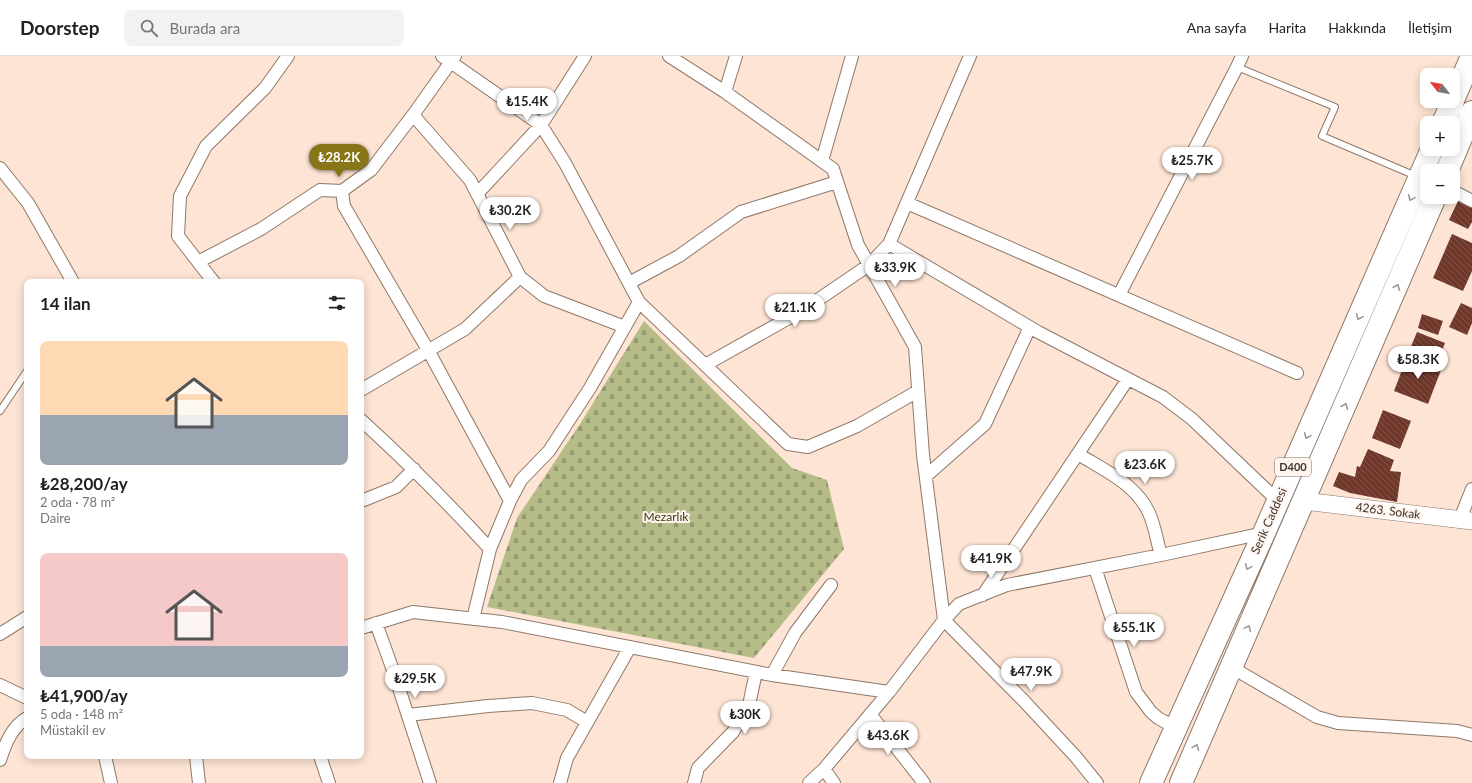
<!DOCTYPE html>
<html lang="tr">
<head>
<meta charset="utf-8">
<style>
  :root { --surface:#fff; --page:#f2f2f2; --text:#222; --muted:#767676; --line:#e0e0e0; --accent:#887518 }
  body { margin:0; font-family:Lato,sans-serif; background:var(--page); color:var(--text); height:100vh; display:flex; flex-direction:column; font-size:15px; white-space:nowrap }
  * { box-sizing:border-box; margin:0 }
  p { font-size:13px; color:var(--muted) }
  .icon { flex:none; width:22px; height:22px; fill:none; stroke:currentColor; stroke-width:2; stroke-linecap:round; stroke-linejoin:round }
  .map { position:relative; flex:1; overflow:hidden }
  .panel { position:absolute; left:24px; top:223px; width:340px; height:480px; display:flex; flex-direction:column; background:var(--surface); border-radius:8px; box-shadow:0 2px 10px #0003 }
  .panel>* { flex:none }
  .needle { width:26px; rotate:301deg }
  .fabs { position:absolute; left:1420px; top:12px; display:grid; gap:8px }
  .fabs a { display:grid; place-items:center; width:40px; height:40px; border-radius:8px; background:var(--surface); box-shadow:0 2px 10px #0003; font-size:20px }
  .price { position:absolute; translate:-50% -34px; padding:0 9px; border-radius:14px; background:#fff; color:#222; font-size:13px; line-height:26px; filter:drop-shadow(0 1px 2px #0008) }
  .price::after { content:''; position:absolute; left:50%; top:24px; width:12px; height:9px; margin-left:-6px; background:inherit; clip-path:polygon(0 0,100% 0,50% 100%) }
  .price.selected { background:var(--accent); color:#fff }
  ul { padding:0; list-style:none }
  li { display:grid; align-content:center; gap:8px; height:212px; padding:0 16px }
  li span { display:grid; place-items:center; height:124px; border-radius:8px; color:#555 }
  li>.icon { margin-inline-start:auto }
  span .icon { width:72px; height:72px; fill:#fffc; stroke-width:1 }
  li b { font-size:17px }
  h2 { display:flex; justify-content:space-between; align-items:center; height:48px; padding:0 16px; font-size:17px }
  header { display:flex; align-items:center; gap:24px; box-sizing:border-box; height:56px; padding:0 20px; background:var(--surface); border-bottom:1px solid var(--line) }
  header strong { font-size:19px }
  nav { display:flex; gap:22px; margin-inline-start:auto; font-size:14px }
  .search { width:280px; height:36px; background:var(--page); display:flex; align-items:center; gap:10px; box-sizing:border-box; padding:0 14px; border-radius:8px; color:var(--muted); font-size:15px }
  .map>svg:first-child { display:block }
  .cemetery { fill:url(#cemetery-stones) }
  .building { fill:url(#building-back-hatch) }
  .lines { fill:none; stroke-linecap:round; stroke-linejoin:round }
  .lane-casing { stroke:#8e7869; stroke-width:8 }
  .street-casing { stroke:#8e7869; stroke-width:14 }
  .secondary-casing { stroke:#8e7869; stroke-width:18 }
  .highway-casing { stroke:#8e7869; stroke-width:24 }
  .lane { stroke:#fff; stroke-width:6 }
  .street { stroke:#fff; stroke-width:12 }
  .secondary { stroke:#fff; stroke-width:17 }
  .highway { stroke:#fff; stroke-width:22 }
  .oneway { stroke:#9e9a96 }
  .labels { text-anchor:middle; stroke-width:4; stroke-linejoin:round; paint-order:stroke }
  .shield { fill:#fff5ee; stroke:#776e67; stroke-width:1 }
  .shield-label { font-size:11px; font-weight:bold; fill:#3d342d }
  .street-label { font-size:12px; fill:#3d342d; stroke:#fff5ee }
  .park-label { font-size:12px; fill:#363a0a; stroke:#fff5ee }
</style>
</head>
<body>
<header>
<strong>Doorstep</strong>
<div class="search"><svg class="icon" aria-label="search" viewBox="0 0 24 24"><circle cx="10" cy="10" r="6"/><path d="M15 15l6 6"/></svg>Burada ara</div>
<nav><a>Ana sayfa</a><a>Harita</a><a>Hakkında</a><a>İletişim</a></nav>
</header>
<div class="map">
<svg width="1472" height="727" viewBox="0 0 1472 727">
  <defs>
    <pattern id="cemetery-stones" width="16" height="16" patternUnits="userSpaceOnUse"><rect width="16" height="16" fill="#b5bc88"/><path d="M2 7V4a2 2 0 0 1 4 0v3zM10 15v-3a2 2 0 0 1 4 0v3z" fill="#949a70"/></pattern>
    <pattern id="building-back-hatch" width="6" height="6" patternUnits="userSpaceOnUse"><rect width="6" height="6" fill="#70382b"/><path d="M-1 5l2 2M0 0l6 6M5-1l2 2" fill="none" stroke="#815449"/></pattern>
  </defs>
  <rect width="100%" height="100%" fill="#fde4d4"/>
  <path class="cemetery" d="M644,265L792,412L827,424L844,493L754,602L487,551L517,462L580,368Z"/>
  <path class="building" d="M1458,145L1472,152V166L1468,173L1449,164Z
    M1452,178L1472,187V215L1463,235L1433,222Z
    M1461,247L1472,252V267L1467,279L1449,271Z
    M1422,258L1443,265L1438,279L1418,272Z
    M1417,276L1445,287L1438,304L1410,293Z
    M1407,301L1441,314L1428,348L1394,335Z
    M1383,354L1411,365L1400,393L1372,382Z
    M1368,393L1394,404L1390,415L1401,416L1397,446L1350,437L1333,430L1339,416L1355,421L1357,410L1360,411Z"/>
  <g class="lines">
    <defs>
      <path id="lane" d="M1237,11L1335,51L1322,80L1416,120
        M0,355L27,315"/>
      <path id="street" d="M442,0L541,69L565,107L639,246L788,388L808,391L857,370L918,335
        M669,0L725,36L833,113L858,189L915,291L923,399L944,564L1024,645L1076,701L1097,727
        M725,36L736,0
        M413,59L470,124L520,221L544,240L625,271
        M822,105L852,0
        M0,112L28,147L73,226
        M342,135L344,150L428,294L510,445
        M1453,135L1472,145
        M477,138L541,69L585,0
        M907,147L1297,317
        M889,188L1038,276L1163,341L1192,363L1278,445
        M198,206L261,173L320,134L342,135L371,114L413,59L455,0
        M214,226L209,220L178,180L180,140L206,90L265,32L288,0
        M629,227L679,200L741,156L837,126
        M1119,239L1237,11L1242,0
        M705,309L803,254L869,209L889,188L970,0
        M361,334L465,273L520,221
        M361,364C406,405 449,448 490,493
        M1078,398C1104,414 1136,428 1149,457C1155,470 1157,486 1161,499
        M926,420L985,368L1030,271
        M364,444L396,431L414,413
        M1460,463L1472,433
        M1095,512L1136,636L1151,656L1158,662L1176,672
        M983,539L1128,323
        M473,563L490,493L510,445L521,424L549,395L590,332L639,246
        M376,567L395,620L430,727
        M361,572L413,556L502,566L772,619L889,636
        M0,578L27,561
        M1231,611L1317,661L1338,667L1457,675L1472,679
        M772,619L795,577L831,529
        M0,629L27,642
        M870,658L924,727
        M408,659L488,650L532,647L567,654L587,666
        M105,700L111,727
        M196,700L199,727
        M320,700L329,727
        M0,704C5,689 12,670 27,662
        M824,713L834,727
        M560,727L567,702L630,591
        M694,727L698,712L733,676L749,649L756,616
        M809,727L824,713L889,636L944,564L959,548L1007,529L1161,499L1264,477"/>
      <path id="secondary" d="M1304,445L1472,465"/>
      <path id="highway" d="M1453,44L1472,0
        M1443,67L1453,45
        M1447,115L1472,56
        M1151,727L1264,477L1432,93
        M1181,727L1435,141"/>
    </defs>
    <use href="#lane" class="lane-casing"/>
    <use href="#street" class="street-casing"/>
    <use href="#secondary" class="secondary-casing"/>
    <use href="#highway" class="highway-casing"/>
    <use href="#lane" class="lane"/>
    <use href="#street" class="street"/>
    <use href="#secondary" class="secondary"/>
    <use href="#highway" class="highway"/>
  </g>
  <defs><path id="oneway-chevron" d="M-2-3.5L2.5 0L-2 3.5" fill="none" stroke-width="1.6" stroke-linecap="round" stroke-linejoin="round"/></defs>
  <g class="oneway">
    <use href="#oneway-chevron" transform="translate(1411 142) rotate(114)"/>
    <use href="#oneway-chevron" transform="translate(1397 231) rotate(-67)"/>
    <use href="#oneway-chevron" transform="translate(1359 261) rotate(114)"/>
    <use href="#oneway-chevron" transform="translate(1345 350) rotate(-67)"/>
    <use href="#oneway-chevron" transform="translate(1307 380) rotate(114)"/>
    <use href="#oneway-chevron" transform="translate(1248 511) rotate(114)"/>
    <use href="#oneway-chevron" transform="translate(1248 572) rotate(-66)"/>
    <use href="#oneway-chevron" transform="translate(1196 691) rotate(-67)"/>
  </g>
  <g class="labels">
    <rect class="shield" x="1275" y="402" width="36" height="18" rx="3"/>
    <g class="shield-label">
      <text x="1293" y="415">D400</text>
    </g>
    <g class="street-label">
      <text transform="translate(1388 455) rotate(7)" y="4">4263. Sokak</text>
      <text transform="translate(1269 465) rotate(-66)" y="4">Serik Caddesi</text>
    </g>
    <g class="park-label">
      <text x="666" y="465">Mezarlık</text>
    </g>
  </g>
</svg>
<div class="fabs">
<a><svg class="needle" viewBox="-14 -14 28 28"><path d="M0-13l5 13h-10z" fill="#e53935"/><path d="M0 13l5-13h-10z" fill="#767676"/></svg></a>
<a>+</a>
<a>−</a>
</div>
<b class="price" style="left:527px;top:66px">₺15.4K</b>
<b class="price selected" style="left:339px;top:122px">₺28.2K</b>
<b class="price" style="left:1192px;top:125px">₺25.7K</b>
<b class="price" style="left:510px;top:175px">₺30.2K</b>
<b class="price" style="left:895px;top:232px">₺33.9K</b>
<b class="price" style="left:795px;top:272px">₺21.1K</b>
<b class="price" style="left:1418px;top:324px">₺58.3K</b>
<b class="price" style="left:1145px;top:429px">₺23.6K</b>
<b class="price" style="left:991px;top:523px">₺41.9K</b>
<b class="price" style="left:1134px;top:592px">₺55.1K</b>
<b class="price" style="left:1031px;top:636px">₺47.9K</b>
<b class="price" style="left:415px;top:643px">₺29.5K</b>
<b class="price" style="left:745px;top:679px">₺30K</b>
<b class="price" style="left:888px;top:700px">₺43.6K</b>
<section class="panel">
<h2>14 ilan<svg class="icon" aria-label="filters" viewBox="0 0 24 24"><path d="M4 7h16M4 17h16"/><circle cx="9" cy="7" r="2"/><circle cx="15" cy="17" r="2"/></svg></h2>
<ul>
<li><span style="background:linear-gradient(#ffd9b3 60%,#9aa5b1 0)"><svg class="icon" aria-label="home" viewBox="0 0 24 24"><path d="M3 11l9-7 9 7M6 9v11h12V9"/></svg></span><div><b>₺28,200/ay</b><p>2 oda · 78 m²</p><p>Daire</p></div></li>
<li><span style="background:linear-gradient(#f6c9c9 75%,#9aa5b1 0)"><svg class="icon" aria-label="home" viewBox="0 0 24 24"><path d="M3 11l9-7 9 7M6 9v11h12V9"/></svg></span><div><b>₺41,900/ay</b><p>5 oda · 148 m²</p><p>Müstakil ev</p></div></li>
</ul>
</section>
</div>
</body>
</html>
